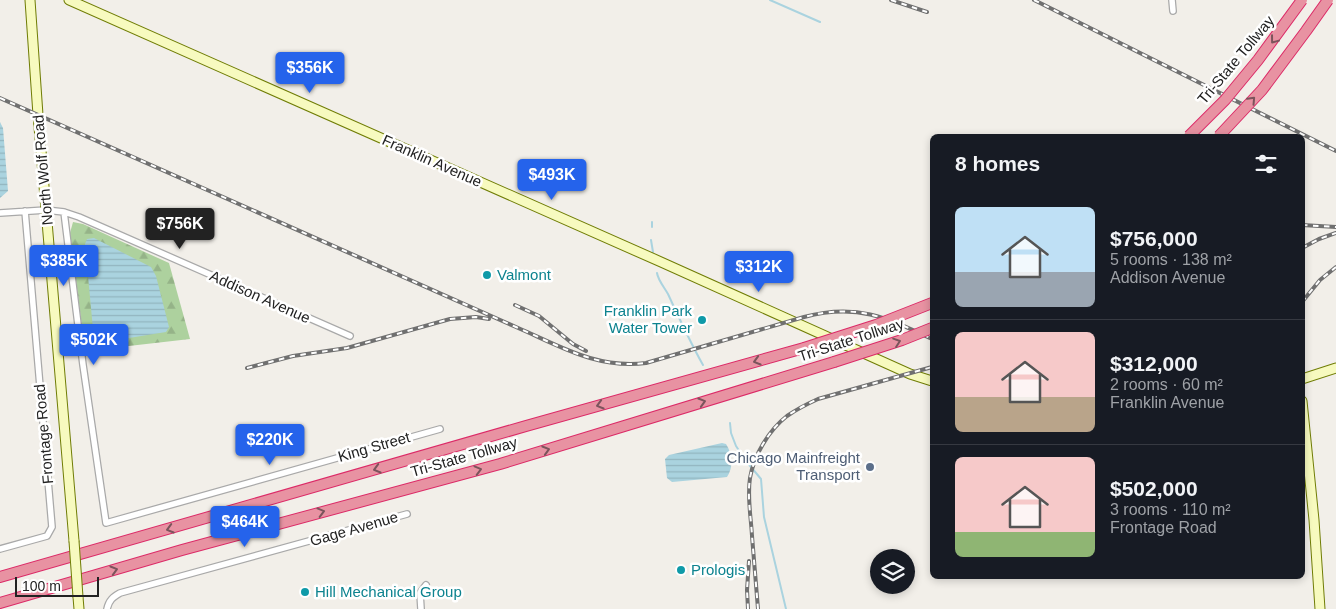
<!DOCTYPE html>
<html lang="en">
<head>
<meta charset="utf-8">
<style>
  :root { --surface:#171b24; --page:#242831; --text:#f1f3f6; --muted:#9ea1a6; --line:#363941; --accent:#2563eb }
  body { margin:0; font-family:Helvetica,sans-serif; background:var(--page); color:var(--text); height:100vh; display:flex; flex-direction:column; font-size:19px; white-space:nowrap }
  * { box-sizing:border-box; margin:0 }
  p { font-size:16px; color:var(--muted) }
  .icon { flex:none; width:28px; height:28px; fill:none; stroke:currentColor; stroke-width:2; stroke-linecap:round; stroke-linejoin:round }
  .map { position:relative; flex:1; overflow:hidden }
  .panel { position:absolute; left:930px; top:134px; width:375px; height:445px; display:flex; flex-direction:column; background:var(--surface); border-radius:8px; box-shadow:0 2px 8px #0003 }
  .panel>* { flex:none }
  .tools { position:absolute; left:870px; top:549px; display:grid; gap:10px }
  .tools a { display:grid; place-items:center; width:45px; height:45px; border-radius:50%; background:var(--surface); box-shadow:0 2px 8px #0003; font-size:25px }
  .scale { position:absolute; left:15px; bottom:12px; width:84px; box-sizing:border-box; padding-left:5px; border:2px solid #222; border-top:0; font-size:14px; line-height:18px; white-space:nowrap; color:#222; -webkit-text-stroke:4px #fff; paint-order:stroke }
  .price { position:absolute; translate:-50% -42px; padding:0 11px; border-radius:5px; background:var(--accent); color:#fff; font-size:16px; line-height:32px; filter:drop-shadow(0 1px 2px #0008) }
  .price::after { content:''; position:absolute; left:50%; top:30px; width:15px; height:11px; margin-left:-8px; background:inherit; clip-path:polygon(0 0,100% 0,50% 100%) }
  .price.active { background:#222; color:#fff }
  ul { padding:0; list-style:none }
  li { display:flex; align-items:center; gap:15px; height:125px; padding:0 25px }
  li+li { border-top:1px solid var(--line) }
  li span { display:grid; place-items:center; flex:none; width:140px; height:100px; border-radius:8px; color:#555 }
  li>.icon { margin-inline-start:auto }
  span .icon { width:60px; height:60px; fill:#fffc; stroke-width:1 }
  li b { font-size:21px }
  h2 { display:flex; justify-content:space-between; align-items:center; height:60px; padding:0 25px; font-size:21px }
  .map>svg:first-child { display:block }
  .forest { fill:url(#forest-firs) }
  .water { fill:url(#water-rules) }
  .lines { fill:none; stroke-linecap:round; stroke-linejoin:round }
  .stream { stroke:#aad3df; stroke-width:2 }
  .minor-casing { stroke:#a9a9a9; stroke-width:8 }
  .secondary-casing { stroke:#707d05; stroke-width:11 }
  .motorway-casing { stroke:#dc2a67; stroke-width:12 }
  .minor { stroke:#fff; stroke-width:5.5 }
  .secondary { stroke:#f7fabf; stroke-width:9 }
  .motorway { stroke:#e892a2; stroke-width:10 }
  .rail-casing { stroke:#707070; stroke-width:4 }
  .rail { stroke:#fff; stroke-width:2; stroke-dasharray:5.5; stroke-linecap:butt }
  .secondary-bridge-casing { stroke:#707d05; stroke-width:11; stroke-linecap:butt }
  .motorway-bridge-casing { stroke:#dc2a67; stroke-width:12; stroke-linecap:butt }
  .secondary-bridge { stroke:#f7fabf; stroke-width:9 }
  .motorway-bridge { stroke:#e892a2; stroke-width:10 }
  .oneway { stroke:#7b545c }
  .culture-dot { fill:#0f9aa8; stroke:#fff; stroke-width:2 }
  .service-dot { fill:#5c6f8a; stroke:#fff; stroke-width:2 }
  .labels { text-anchor:middle; stroke-width:5; stroke-linejoin:round; paint-order:stroke }
  .street-label { font-size:15px; fill:#222; stroke:#fff }
  .culture-label { font-size:15px; fill:#0d838f; stroke:#fff; text-anchor:start }
  .service-label { font-size:15px; fill:#4e5e75; stroke:#fff; text-anchor:end }
</style>
</head>
<body>
<div class="map">
<svg width="1336" height="609" viewBox="0 0 1336 609">
  <defs>
    <pattern id="forest-firs" width="22" height="20" patternUnits="userSpaceOnUse" patternTransform="scale(1.25)"><rect width="22" height="20" fill="#add19e"/><path d="M5 1l3.5 6h-7zM16 11l3.5 6h-7z" fill="#95b388"/></pattern>
    <pattern id="water-rules" width="6" height="5" patternUnits="userSpaceOnUse" patternTransform="scale(1.25)"><rect width="6" height="5" fill="#aad3df"/><path d="M0 2.5h6" fill="none" stroke="#92b5bf"/></pattern>
  </defs>
  <rect width="100%" height="100%" fill="#f2efe9"/>
  <path class="forest" d="M73,222L83,224L169,263L190,339L85,351L70,233Z"/>
  <path class="water" d="M0,122L3,128L8,191L0,198Z
    M94,238L151,267L156,276L169,327L166,332L98,343L94,340L85,244L87,239Z
    M722,443L726,444C732,453 734,467 727,477L672,482L667,478L665,459L669,455Z"/>
  <g class="lines">
    <path class="stream" d="M770,0L820,22
      M652,227V222
      M651,240L653,252
      M657,273C658,280 664,287 668,294C679,318 690,342 703,365
      M730,423L731,433L736,446L746,461L761,479L764,517L786,609"/>
    <defs>
      <path id="minor" d="M1172,0L1173,11
        M64,212L83,365L106,523L440,429
        M0,213L46,210L64,212L79,217L350,336
        M0,549L47,536L52,527L25,211
        M107,609C109,600 113,597 120,593L407,514
        M421,609L420,593L426,585"/>
      <path id="secondary" d="M30,0L38,115L74,541
        M69,0L661,262L910,374L932,381
        M1302,379L1336,368
        M1302,401L1314,520L1320,609
        M78,597L79,609"/>
      <path id="motorway" d="M0,577L526,426L804,348
        M0,603L182,550L500,464L834,362"/>
    </defs>
    <use href="#minor" class="minor-casing"/>
    <use href="#secondary" class="secondary-casing"/>
    <use href="#motorway" class="motorway-casing"/>
    <use href="#minor" class="minor"/>
    <use href="#secondary" class="secondary"/>
    <use href="#motorway" class="motorway"/>
    <defs>
      <path id="rail" d="M891,0L927,12
        M1034,0L1336,151
        M0,98L516,327C560,346 596,369 646,363L804,317C856,303 886,317 932,339
        M1302,225L1336,227
        M1302,248L1319,239L1336,233
        M1302,302L1320,280L1336,267
        M515,305L539,316L573,344L586,351
        M247,368L293,356L347,348L450,319L476,317L489,319
        M748,609L747,590L749,561
        M758,609C756,585 754,560 752,536C751,517 747,497 750,478C754,455 769,430 787,416C797,409 807,404 818,399L932,367"/>
    </defs>
    <use href="#rail" class="rail-casing"/>
    <use href="#rail" class="rail"/>
    <defs>
      <path id="secondary-bridge" d="M74,541L78,597"/>
      <path id="motorway-bridge" d="M1189,136L1225,100L1258,60L1302,0
        M1219,136L1262,90L1306,31L1328,0
        M804,348L876,325L932,303
        M834,362L902,340L932,328"/>
    </defs>
    <use href="#secondary-bridge" class="secondary-bridge-casing"/>
    <use href="#motorway-bridge" class="motorway-bridge-casing"/>
    <use href="#secondary-bridge" class="secondary-bridge"/>
    <use href="#motorway-bridge" class="motorway-bridge"/>
  </g>
  <defs><path id="oneway-chevron" d="M-2-3.5L2.5 0L-2 3.5" fill="none" stroke-width="1.6" stroke-linecap="round" stroke-linejoin="round" transform="scale(1.25)"/></defs>
  <g class="oneway">
    <use href="#oneway-chevron" transform="translate(1274 40) rotate(127)"/>
    <use href="#oneway-chevron" transform="translate(1252 100) rotate(-47)"/>
    <use href="#oneway-chevron" transform="translate(897 342) rotate(-19)"/>
    <use href="#oneway-chevron" transform="translate(757 361) rotate(164)"/>
    <use href="#oneway-chevron" transform="translate(702 402) rotate(-17)"/>
    <use href="#oneway-chevron" transform="translate(600 405) rotate(164)"/>
    <use href="#oneway-chevron" transform="translate(546 450) rotate(-17)"/>
    <use href="#oneway-chevron" transform="translate(377 469) rotate(164)"/>
    <use href="#oneway-chevron" transform="translate(478 470) rotate(-15)"/>
    <use href="#oneway-chevron" transform="translate(321 512) rotate(-15)"/>
    <use href="#oneway-chevron" transform="translate(170 529) rotate(164)"/>
    <use href="#oneway-chevron" transform="translate(114 570) rotate(-16)"/>
  </g>
  <g class="culture-dot">
    <circle cx="487" cy="275" r="5"/>
    <circle cx="702" cy="320" r="5"/>
    <circle cx="681" cy="570" r="5"/>
    <circle cx="305" cy="592" r="5"/>
  </g>
  <circle class="service-dot" cx="870" cy="467" r="5"/>
  <g class="labels">
    <g class="street-label">
      <text transform="translate(1236 60) rotate(-50)" y="5">Tri-State Tollway</text>
      <text transform="translate(432 161) rotate(24)" y="5">Franklin Avenue</text>
      <text transform="translate(43 170) rotate(-95)" y="5">North Wolf Road</text>
      <text transform="translate(260 297) rotate(24)" y="5">Addison Avenue</text>
      <text transform="translate(851 340) rotate(-18)" y="5">Tri-State Tollway</text>
      <text transform="translate(44 434) rotate(-95)" y="5">Frontage Road</text>
      <text transform="translate(374 447) rotate(-16)" y="5">King Street</text>
      <text transform="translate(464 457) rotate(-16)" y="5">Tri-State Tollway</text>
      <text transform="translate(354 529) rotate(-16)" y="5">Gage Avenue</text>
    </g>
    <g class="culture-label">
      <text x="497" y="280">Valmont</text>
      <text x="692" y="316" text-anchor="end">Franklin Park<tspan x="692" dy="17">Water Tower</tspan></text>
      <text x="691" y="575">Prologis</text>
      <text x="315" y="597">Hill Mechanical Group</text>
    </g>
    <g class="service-label">
      <text x="860" y="463">Chicago Mainfreight<tspan x="860" dy="17">Transport</tspan></text>
    </g>
  </g>
</svg>
<div class="tools">
<a><svg class="icon" aria-label="layers" viewBox="0 0 24 24"><path d="M12 4l9 5-9 5-9-5zM3 14l9 5 9-5"/></svg></a>
</div>
<div class="scale">100 m</div>
<b class="price" style="left:310px;top:94px">$356K</b>
<b class="price" style="left:552px;top:201px">$493K</b>
<b class="price active" style="left:180px;top:250px">$756K</b>
<b class="price" style="left:64px;top:287px">$385K</b>
<b class="price" style="left:759px;top:293px">$312K</b>
<b class="price" style="left:94px;top:366px">$502K</b>
<b class="price" style="left:270px;top:466px">$220K</b>
<b class="price" style="left:245px;top:548px">$464K</b>
<section class="panel">
<h2>8 homes<svg class="icon" aria-label="filters" viewBox="0 0 24 24"><path d="M4 7h16M4 17h16"/><circle cx="9" cy="7" r="2"/><circle cx="15" cy="17" r="2"/></svg></h2>
<ul>
<li><span style="background:linear-gradient(#bfe0f5 65%,#9aa5b1 0)"><svg class="icon" aria-label="home" viewBox="0 0 24 24"><path d="M3 11l9-7 9 7M6 9v11h12V9"/></svg></span><div><b>$756,000</b><p>5 rooms · 138 m²</p><p>Addison Avenue</p></div></li>
<li><span style="background:linear-gradient(#f6c9c9 65%,#b9a48a 0)"><svg class="icon" aria-label="home" viewBox="0 0 24 24"><path d="M3 11l9-7 9 7M6 9v11h12V9"/></svg></span><div><b>$312,000</b><p>2 rooms · 60 m²</p><p>Franklin Avenue</p></div></li>
<li><span style="background:linear-gradient(#f6c9c9 75%,#8fb573 0)"><svg class="icon" aria-label="home" viewBox="0 0 24 24"><path d="M3 11l9-7 9 7M6 9v11h12V9"/></svg></span><div><b>$502,000</b><p>3 rooms · 110 m²</p><p>Frontage Road</p></div></li>
</ul>
</section>
</div>
</body>
</html>
